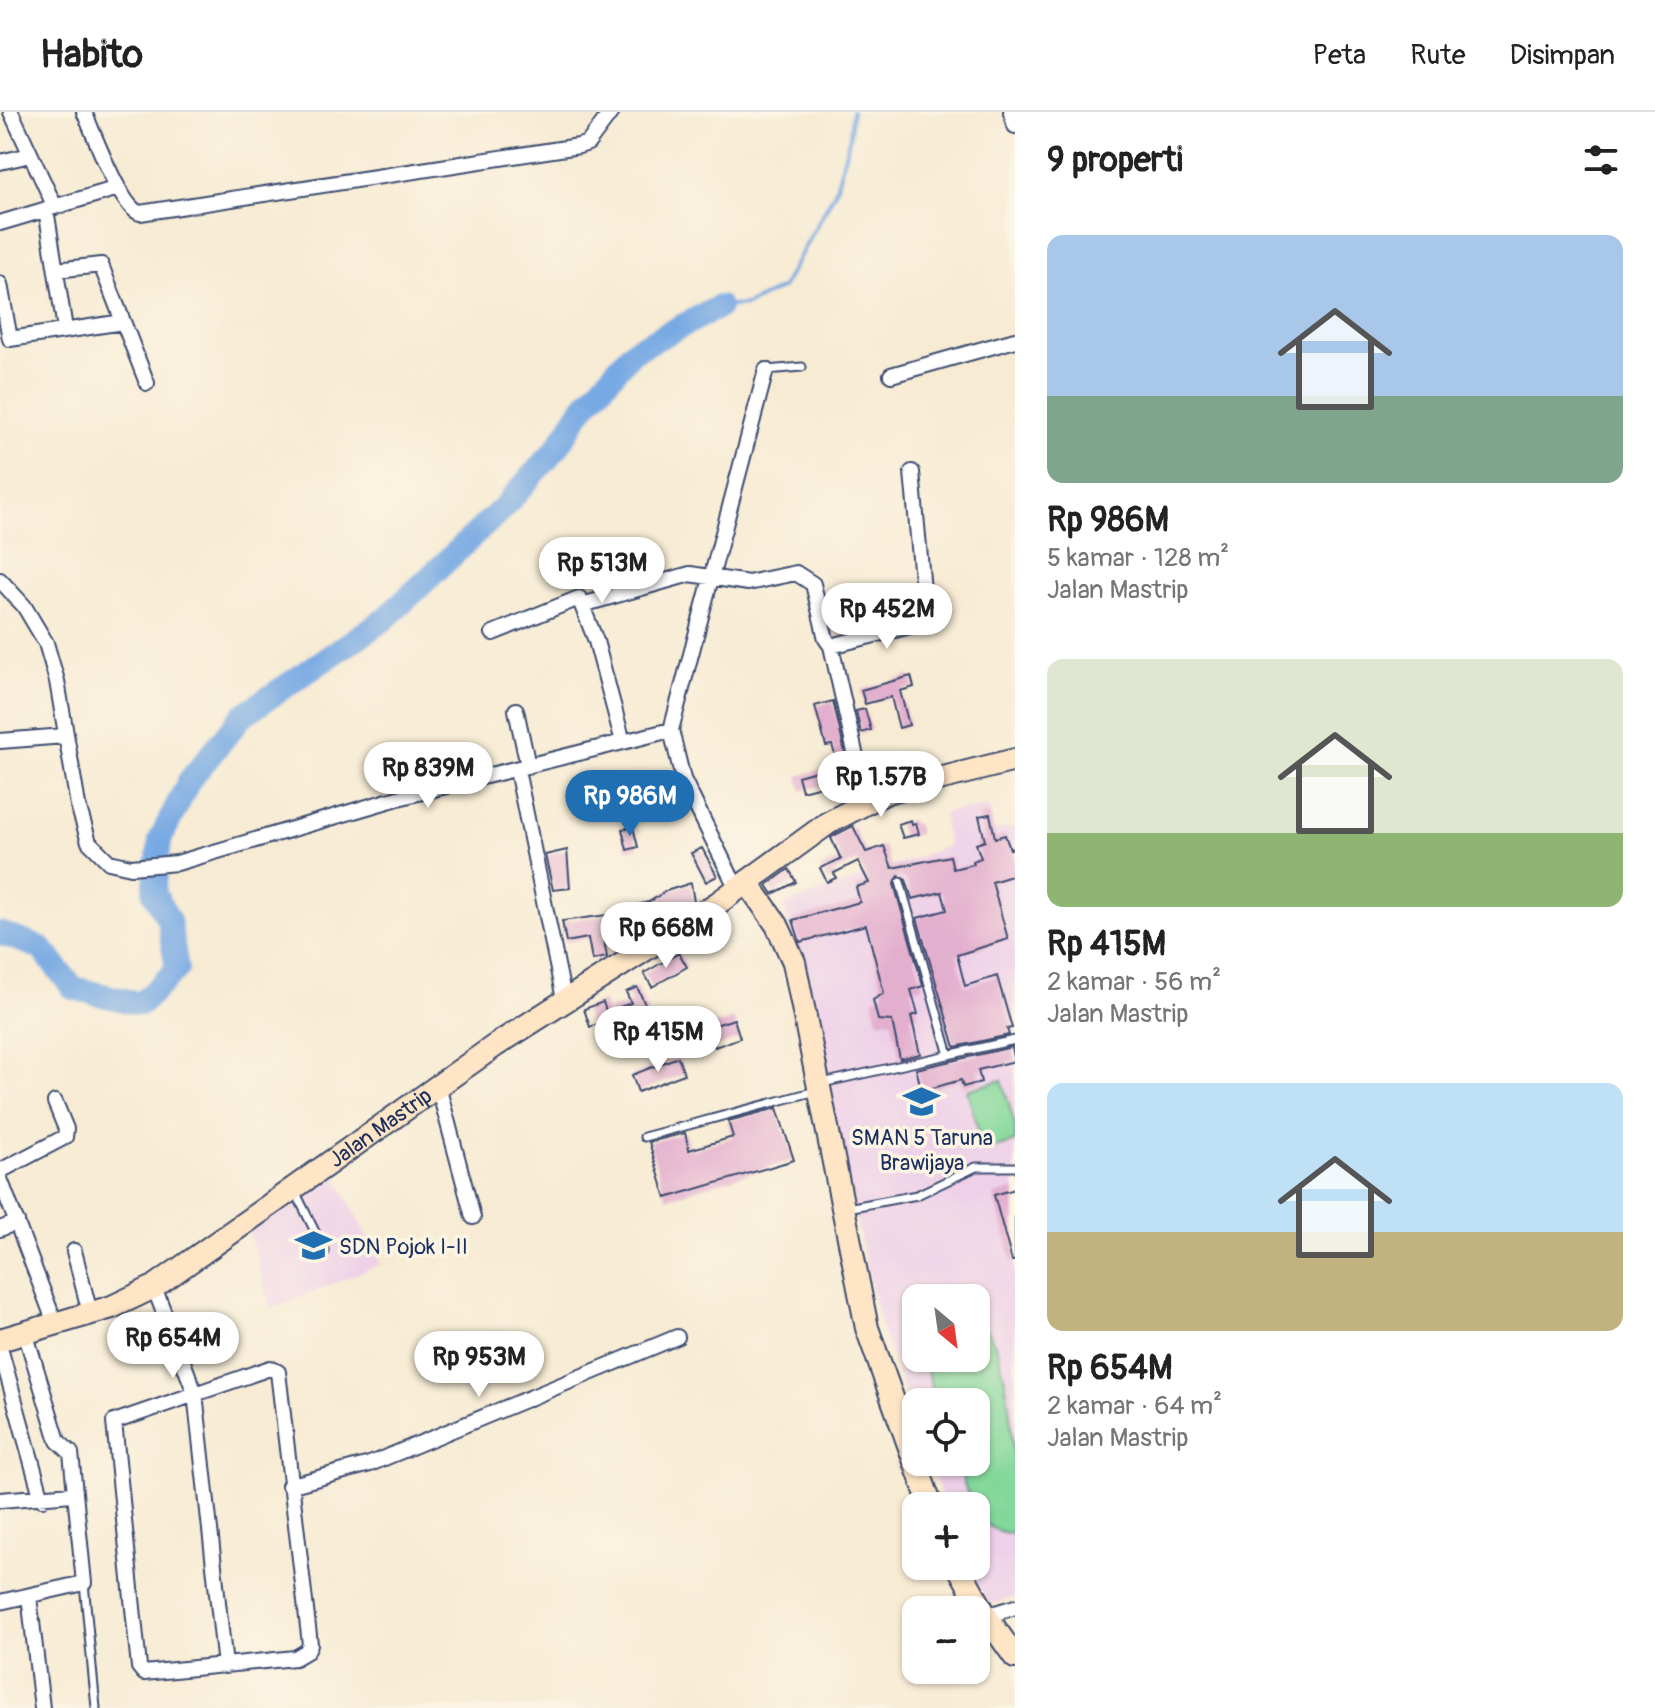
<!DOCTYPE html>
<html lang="id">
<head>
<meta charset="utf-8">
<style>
  :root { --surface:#fff; --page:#f2f2f2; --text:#222; --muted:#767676; --line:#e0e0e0; --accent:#1f6fb2 }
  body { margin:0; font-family:Pangolin,sans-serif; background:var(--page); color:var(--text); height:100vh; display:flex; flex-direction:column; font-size:30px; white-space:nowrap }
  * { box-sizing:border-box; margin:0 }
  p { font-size:26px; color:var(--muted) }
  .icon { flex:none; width:44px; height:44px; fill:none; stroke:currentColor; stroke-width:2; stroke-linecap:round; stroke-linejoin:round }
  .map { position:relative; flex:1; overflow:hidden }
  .panel { display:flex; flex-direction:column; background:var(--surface); width:640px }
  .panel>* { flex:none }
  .needle { width:52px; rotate:151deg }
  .tools { position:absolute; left:902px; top:1172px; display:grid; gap:16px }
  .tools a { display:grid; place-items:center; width:88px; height:88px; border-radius:16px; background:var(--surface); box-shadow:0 2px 6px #0004; font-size:40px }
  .price { position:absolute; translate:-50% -68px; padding:0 18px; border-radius:28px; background:#fff; color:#222; font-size:26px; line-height:52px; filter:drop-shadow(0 2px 4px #0008) }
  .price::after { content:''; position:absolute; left:50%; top:48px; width:24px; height:18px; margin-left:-12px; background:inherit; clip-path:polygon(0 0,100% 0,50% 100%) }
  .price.on { background:var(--accent); color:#fff }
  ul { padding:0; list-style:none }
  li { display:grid; align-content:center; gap:16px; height:424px; padding:0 32px }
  li span { display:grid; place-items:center; height:248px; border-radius:16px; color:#555 }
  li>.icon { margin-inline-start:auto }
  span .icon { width:144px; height:144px; fill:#fffc; stroke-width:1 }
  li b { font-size:34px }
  h2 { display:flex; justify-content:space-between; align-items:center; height:96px; padding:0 32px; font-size:34px }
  header { display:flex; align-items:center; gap:48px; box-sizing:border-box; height:112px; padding:0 40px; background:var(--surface); border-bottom:2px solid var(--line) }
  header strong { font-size:38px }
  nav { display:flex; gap:44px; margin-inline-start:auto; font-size:28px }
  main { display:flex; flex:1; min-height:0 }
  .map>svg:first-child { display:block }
  .built { fill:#eed0e8; fill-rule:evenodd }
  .green { fill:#82d79a; stroke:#4e837c; stroke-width:2 }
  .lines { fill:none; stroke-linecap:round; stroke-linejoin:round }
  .stream { stroke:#77a9e3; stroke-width:4 }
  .river { stroke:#77a9e3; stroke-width:24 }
  .building { fill:#e3afce }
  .lane-casing { stroke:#3c4b70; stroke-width:11 }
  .street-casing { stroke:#3c4b70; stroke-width:18 }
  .secondary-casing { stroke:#3c4b70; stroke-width:26 }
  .lane { stroke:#fff; stroke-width:7 }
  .street { stroke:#fff; stroke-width:14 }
  .secondary { stroke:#fee5c5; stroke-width:22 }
  .labels { text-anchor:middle; stroke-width:7; stroke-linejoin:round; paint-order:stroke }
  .street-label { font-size:22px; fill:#1b2f5e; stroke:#fcf5e5 }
  .poi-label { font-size:22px; fill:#1b2f5e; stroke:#fcf5e5 }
</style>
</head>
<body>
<header>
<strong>Habito</strong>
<nav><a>Peta</a><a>Rute</a><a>Disimpan</a></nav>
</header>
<main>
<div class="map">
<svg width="1015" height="1596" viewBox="0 0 1015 1596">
  <rect width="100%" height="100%" fill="#fcf5e5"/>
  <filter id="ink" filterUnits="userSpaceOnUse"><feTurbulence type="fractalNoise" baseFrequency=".0125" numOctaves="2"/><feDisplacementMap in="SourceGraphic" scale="16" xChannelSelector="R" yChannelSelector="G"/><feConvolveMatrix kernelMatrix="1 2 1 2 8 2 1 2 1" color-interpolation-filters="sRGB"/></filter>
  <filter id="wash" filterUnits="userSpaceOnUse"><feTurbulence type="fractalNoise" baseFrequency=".006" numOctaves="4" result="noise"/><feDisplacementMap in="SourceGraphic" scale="32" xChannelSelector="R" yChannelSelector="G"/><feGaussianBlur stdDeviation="1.8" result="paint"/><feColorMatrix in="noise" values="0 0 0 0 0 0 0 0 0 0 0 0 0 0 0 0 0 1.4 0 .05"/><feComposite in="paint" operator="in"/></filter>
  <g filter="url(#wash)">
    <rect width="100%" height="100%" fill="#f7ebd3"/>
    <path class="built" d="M989,694L994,719L1015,715V1485L990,1493L967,1454H976V1394H945L929,1350H976V1290H916V1314L881,1215L784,793L948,734L943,701ZM916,1186H976V1246H916Z
      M334,1060L381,1152L271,1197L248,1117Z"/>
    <path class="green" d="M1002,968L1015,1013V1030L984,1039L967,978Z
      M976,1210C1015,1225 1015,1375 1015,1422C974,1421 969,1383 957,1350H976V1290H936L925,1251L926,1246H976Z"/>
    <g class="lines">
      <path class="stream" d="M719,195L746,193L782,176L835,80L850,24L852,0"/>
      <path class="river" d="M0,821L41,836L73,876L141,892L177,857L169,809L154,781L160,728L189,669L243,603L385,507L504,395L557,336L582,297L633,239L719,195"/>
    </g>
    <g id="blocks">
      <path class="building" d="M911,564L914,575L900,579L909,613L899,616L891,585L865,592L861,578Z
        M833,589L851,666L802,679L798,664L838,653L832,633L826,634L815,594Z
        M865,597L871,618L861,621L856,599Z
        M990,702L995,726L1005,723L1010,737L1015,736V763L992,770L1008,827L957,843L965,874L997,864L1012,916L1007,917L1009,923L955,935L917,806L947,798L942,780L912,787L906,768L899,764L894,772L923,874L911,878L918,902L911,904L920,942L900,947L892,909L878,908L873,888L884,881L866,813L800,830L793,808L860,790L856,775L869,771L858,749L834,761L836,766L827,770L820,756L841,747L831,726L835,723L853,714L866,740L884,734L892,756L950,744L953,757L974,752L973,749L981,746L976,732L985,729L979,704Z
        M911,708L912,712L916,711L919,722L903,726L898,712Z
        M633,715L638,735L627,738L622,717Z
        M702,736L717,764L706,770L691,741Z
        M567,738L570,776L553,778L545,743Z
        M789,757L796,770L773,782L767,773Z
        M691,771L694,790L637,806L639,814L603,823L607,845L592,848L588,826L566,830L562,809L622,801L621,797L649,790L666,779Z
        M679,841L687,855L652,875L644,861Z
        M637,875L649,901L629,910L633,922L618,928L608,899L631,891L626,880Z
        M603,890L609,908L590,915L584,897Z
        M734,907L740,926L715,935L709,915Z
        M1012,935L1015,949L978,958L981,970L963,975L961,968L922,979L916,957Z
        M678,945L684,962L638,980L632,963Z
        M777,996L794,1048L666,1086L649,1030L685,1021L689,1038L733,1025L728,1009Z
        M1015,1077V1149H1012L994,1083Z"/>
    </g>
  </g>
  <g filter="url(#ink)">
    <use href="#blocks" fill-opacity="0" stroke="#3c4b70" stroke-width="2"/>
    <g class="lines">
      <defs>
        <path id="lane" d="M766,258L802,255
          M900,770L949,943
          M822,971L1015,928
          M644,1025L816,979
          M296,1081L325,1140
          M847,1096L917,1083L976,1055H1015
          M84,1471L96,1596"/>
        <path id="street" d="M11,0L55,95
          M84,0C94,21 120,96 140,101L579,34L588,31L611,0
          M1011,0L1015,14
          M0,50L30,43
          M46,97L65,217
          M0,111L118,76
          M56,158L101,153L147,271
          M0,172L10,227L123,210
          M891,263L1015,228
          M609,449L620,480
          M0,468L24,494L46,531L57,569L78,693L89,730L109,750L131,755L177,751L398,686L671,618
          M582,493L690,462L748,471L796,461L813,472L826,527L831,534L926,510L912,360
          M493,521L579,486L596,529L623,630
          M831,534L866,689
          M516,598L528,654
          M0,629L65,624
          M517,658L564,887
          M737,777L683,667L671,618L766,258
          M438,974L473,1105
          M0,1059L65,1025L66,1017L55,990
          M0,1067L55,1211
          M0,1117L17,1110
          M74,1139L90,1201
          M154,1175L195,1281L225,1554
          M0,1236L42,1387
          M270,1256L278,1260L310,1532L307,1539L295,1546L144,1561L139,1555L114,1310Z
          M289,1374L370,1352L677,1225
          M0,1388L72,1382
          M29,1484L42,1596
          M0,1490L84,1471L71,1341L58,1329L25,1220
          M986,1504L1015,1495"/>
        <g id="secondary">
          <path d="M747,770L777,813L794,850L867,1216L931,1394"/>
          <path id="s1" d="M0,1228L112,1195L154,1175L496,933L718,791L828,711L887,680L1015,648"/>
          <path d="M958,1454L986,1504L1015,1545"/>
        </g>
      </defs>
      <use href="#lane" class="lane-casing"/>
      <use href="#street" class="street-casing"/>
      <use href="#secondary" class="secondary-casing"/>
      <use href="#lane" class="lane"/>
      <use href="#street" class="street"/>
      <use href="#secondary" class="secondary"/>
    </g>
  </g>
  <defs>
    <symbol id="school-bare" viewBox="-9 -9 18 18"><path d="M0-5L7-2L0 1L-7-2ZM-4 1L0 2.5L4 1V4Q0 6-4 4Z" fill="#1f6fb2" stroke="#fcf5e5" stroke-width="2.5" paint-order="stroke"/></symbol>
  </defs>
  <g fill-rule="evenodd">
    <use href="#school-bare" x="896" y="964" width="51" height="51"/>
    <use href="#school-bare" x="288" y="1108" width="51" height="51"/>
  </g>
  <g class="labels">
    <g class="street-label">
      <text dy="8" stroke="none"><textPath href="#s1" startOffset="440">Jalan Mastrip</textPath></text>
    </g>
    <g class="poi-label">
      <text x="922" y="1033">SMAN 5 Taruna<tspan x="922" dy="25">Brawijaya</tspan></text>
      <text x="339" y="1142" text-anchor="start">SDN Pojok I-II</text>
    </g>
  </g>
</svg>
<div class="tools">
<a><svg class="needle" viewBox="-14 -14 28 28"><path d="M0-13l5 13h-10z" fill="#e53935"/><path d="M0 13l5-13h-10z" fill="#767676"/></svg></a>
<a><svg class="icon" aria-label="locate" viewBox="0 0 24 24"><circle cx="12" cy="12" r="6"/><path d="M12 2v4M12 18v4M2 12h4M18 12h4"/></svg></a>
<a>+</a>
<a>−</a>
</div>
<b class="price" style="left:602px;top:493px">Rp 513M</b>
<b class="price" style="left:887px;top:539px">Rp 452M</b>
<b class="price" style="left:428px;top:698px">Rp 839M</b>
<b class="price" style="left:881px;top:707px">Rp 1.57B</b>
<b class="price on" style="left:630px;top:726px">Rp 986M</b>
<b class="price" style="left:666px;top:858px">Rp 668M</b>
<b class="price" style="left:658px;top:962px">Rp 415M</b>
<b class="price" style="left:173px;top:1268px">Rp 654M</b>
<b class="price" style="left:479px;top:1287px">Rp 953M</b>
</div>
<section class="panel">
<h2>9 properti<svg class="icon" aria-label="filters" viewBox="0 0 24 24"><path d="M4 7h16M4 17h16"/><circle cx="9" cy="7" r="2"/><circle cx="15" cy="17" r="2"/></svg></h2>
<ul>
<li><span style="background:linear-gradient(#a9c7e8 65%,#7fa58c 0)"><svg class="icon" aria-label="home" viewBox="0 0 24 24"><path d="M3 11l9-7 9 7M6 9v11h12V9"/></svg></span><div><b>Rp 986M</b><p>5 kamar · 128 m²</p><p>Jalan Mastrip</p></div></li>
<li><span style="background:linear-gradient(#dfe7d0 70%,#8fb573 0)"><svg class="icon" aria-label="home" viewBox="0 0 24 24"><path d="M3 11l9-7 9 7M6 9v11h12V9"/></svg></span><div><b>Rp 415M</b><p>2 kamar · 56 m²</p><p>Jalan Mastrip</p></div></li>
<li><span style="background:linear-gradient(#bfe0f5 60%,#c2b280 0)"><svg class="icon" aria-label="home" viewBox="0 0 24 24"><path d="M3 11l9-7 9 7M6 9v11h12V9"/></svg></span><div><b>Rp 654M</b><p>2 kamar · 64 m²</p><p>Jalan Mastrip</p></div></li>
</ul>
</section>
</main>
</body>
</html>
